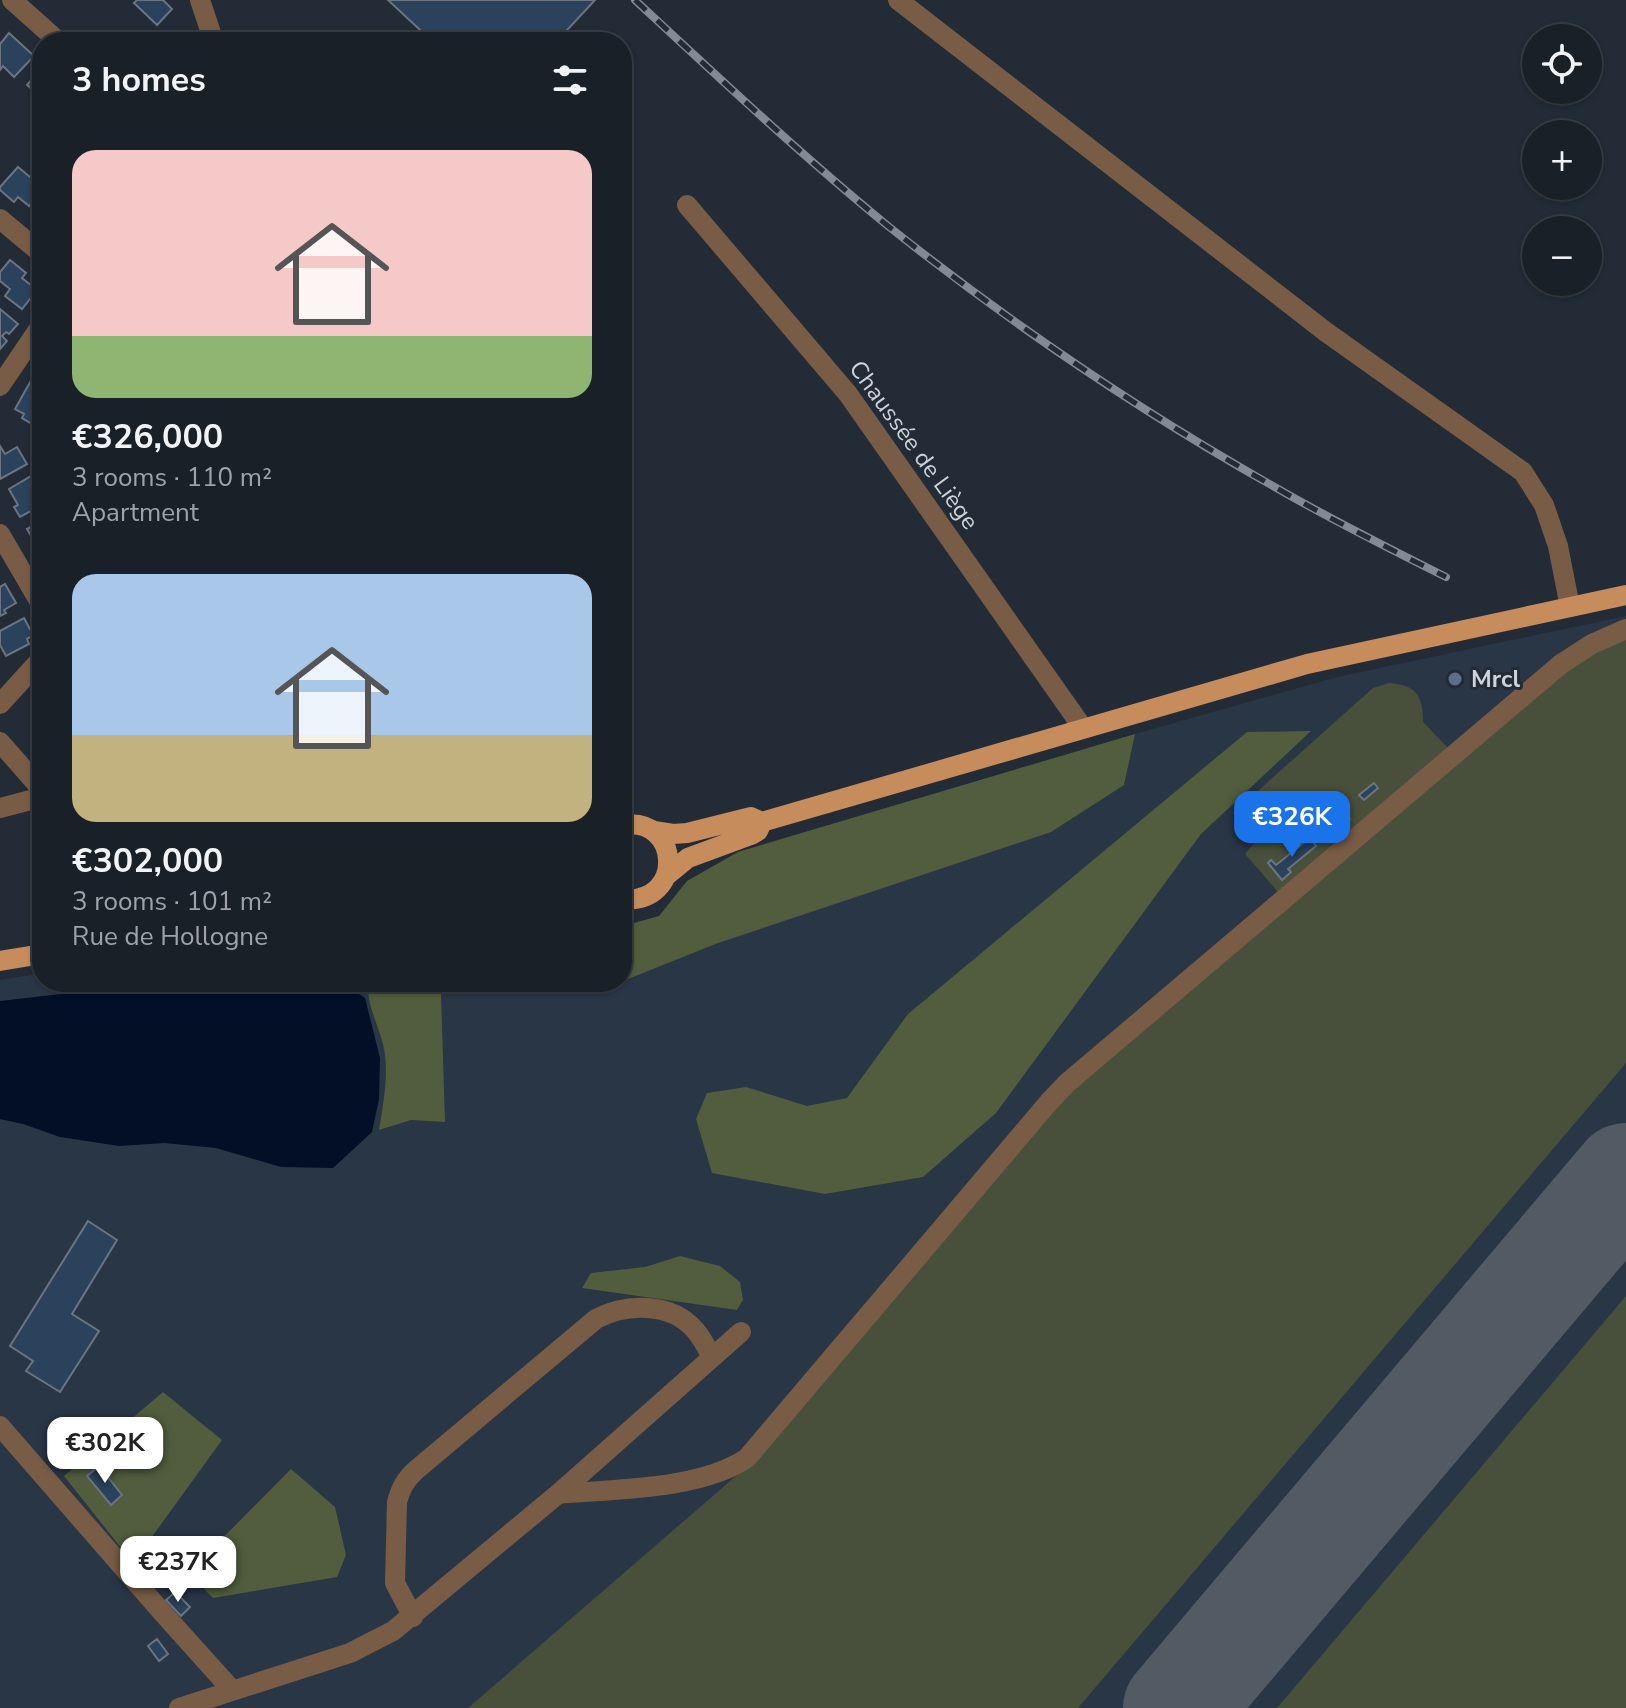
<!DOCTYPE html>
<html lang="en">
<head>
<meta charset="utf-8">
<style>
  :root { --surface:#1a2028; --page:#272d34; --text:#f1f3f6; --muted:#9fa3a8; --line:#383e45; --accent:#1a73e8 }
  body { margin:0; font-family:"Nunito Sans",sans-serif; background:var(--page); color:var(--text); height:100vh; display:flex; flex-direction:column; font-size:30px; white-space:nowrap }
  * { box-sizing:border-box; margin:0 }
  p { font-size:26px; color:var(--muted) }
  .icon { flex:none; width:44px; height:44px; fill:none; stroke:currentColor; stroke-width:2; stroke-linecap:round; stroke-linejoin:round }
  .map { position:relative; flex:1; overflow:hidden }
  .details { position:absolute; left:32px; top:32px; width:600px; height:960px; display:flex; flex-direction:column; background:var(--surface); border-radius:32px; box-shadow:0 2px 6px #0004,0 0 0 2px var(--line) }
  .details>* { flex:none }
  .controls { position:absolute; left:1522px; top:24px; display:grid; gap:16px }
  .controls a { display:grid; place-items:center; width:80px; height:80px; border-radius:50%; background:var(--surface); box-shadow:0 2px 6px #0004,0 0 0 2px var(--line); font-size:40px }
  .price { position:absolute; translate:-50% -68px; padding:0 18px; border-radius:16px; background:#fff; color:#222; font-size:26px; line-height:52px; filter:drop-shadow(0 2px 4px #0008) }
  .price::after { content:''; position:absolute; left:50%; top:48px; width:24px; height:18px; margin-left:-12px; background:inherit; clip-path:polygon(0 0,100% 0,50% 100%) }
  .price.active { background:var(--accent); color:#fff }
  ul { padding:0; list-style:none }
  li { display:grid; align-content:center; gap:16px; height:424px; padding:0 40px }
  li span { display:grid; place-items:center; height:248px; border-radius:24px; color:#555 }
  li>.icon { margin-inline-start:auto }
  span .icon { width:144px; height:144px; fill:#fffc; stroke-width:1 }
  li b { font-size:34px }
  h2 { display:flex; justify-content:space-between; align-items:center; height:96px; padding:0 40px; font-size:34px }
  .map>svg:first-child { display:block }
  .built { fill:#293646 }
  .green { fill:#48503b }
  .forest { fill:#515d3c }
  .water { fill:#020f26 }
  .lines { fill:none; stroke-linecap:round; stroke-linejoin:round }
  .taxiway { stroke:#525a64; stroke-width:44 }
  .runway { stroke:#525a64; stroke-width:108 }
  .building { fill:#2a425b; stroke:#6a7581; stroke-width:2 }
  .minor { stroke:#785c45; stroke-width:20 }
  .major { stroke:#c68c5b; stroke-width:20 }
  .rail-casing { stroke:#838a93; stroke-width:8 }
  .rail { stroke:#222b36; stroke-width:5; stroke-dasharray:15; stroke-linecap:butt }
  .service-dot { fill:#5c6f8a; stroke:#222b36; stroke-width:3 }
  .labels { text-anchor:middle; stroke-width:6; stroke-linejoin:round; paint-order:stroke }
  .street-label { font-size:24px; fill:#cdd3da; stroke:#222b36 }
  .poi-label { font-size:24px; font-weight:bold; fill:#cdd3da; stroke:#222b36; text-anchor:start }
</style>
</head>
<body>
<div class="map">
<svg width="1626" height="1708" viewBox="0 0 1626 1708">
  <rect width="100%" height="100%" fill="#222b36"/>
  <path class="built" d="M1626,616V1708H0V980L42,973V982H622V919L634,923L659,916L687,881L738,852L1135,734L1337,677Z"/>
  <path class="green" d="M1626,638V1063L1078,1708H468L744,1469L1066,1093L1576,662Z
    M1389,683C1416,685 1423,695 1423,722L1448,748L1278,892L1245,854L1254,843L1233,813L1373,688Z
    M1626,1296V1708H1277Z"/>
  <path class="forest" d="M1311,731L1201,834L996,1113L923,1177L825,1194L712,1173L696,1119L707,1093L746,1087L807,1106L847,1098L908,1014L1247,732Z
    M1135,734L1124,785L1051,832L718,943L628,979H622V919L634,923L659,916L687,881L738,852Z
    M368,982H452L441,995L445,1122L411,1120L379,1130C383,1105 388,1080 385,1055C382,1030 366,1007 368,982Z
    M680,1256L720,1266L740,1282L743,1300L737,1310L582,1288L591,1273L645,1267Z
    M163,1392L222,1440L133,1563L64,1476Z
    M291,1469L335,1507L346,1555L337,1577L213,1598L188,1573Z"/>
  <path class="water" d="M165,982H340L365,998L380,1058L379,1099L372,1132L333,1168L281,1167L216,1148L165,1143L119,1146L60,1137L23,1124L0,1119V1001Z"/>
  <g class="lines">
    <path class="taxiway" d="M1605,1202L1626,1178"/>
    <path class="runway" d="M1177,1708L1626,1177"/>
  </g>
  <path class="building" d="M137,0H163L172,9L157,25L134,3Z
    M388,0H595L556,42H433Z
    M9,33L34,56L14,77L3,66L0,70V44Z
    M42,68V98L27,85Z
    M18,167L42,187V190L29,206L18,197L14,202L0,190V187Z
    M10,260L26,273L22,278L37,290L22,309L5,296L10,289L0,281V272Z
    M0,309L18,324L9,334L6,332L2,336L7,341L0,349Z
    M33,377L42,383V419L37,427L22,418L24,414L15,409Z
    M0,446L5,454L17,447L27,464L0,479Z
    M38,472L42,480V487L39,489L42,494V505L20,517L14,507L18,505L9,489Z
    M42,521V546L38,548L27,529Z
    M5,584L16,603L4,610L6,613L0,616V587Z
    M24,618L33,635L27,639L29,644L6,656L0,645V631Z
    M1374,783L1378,788L1364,800L1359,795Z
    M1341,808L1350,819L1329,836L1321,825Z
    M1310,838L1316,846L1288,869L1291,872L1282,880L1268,863L1271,860L1276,865Z
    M88,1221L117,1240L72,1314L99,1331L60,1392L26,1371L33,1361L10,1346Z
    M99,1466L122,1495L111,1505L87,1476Z
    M175,1592L190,1607L181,1616L166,1600Z
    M157,1639L168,1654L159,1661L148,1646Z"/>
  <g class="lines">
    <path class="minor" d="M12,0L59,42
      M200,0L214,42
      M898,0L1326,332L1523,472L1544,505L1558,546L1570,607
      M687,205L848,394L1083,728
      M0,219L42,254
      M0,386L42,324
      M0,534L42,606
      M0,704L42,658
      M0,742L42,790
      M0,808L42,797
      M0,1426L161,1611L232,1690
      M558,1494C614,1489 700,1490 747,1458L1049,1102L1067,1083L1561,664L1592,644L1626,629
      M413,1617L395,1583L397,1502C401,1488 405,1480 416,1470L596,1319C626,1303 671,1302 695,1330C702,1338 707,1348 712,1357
      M179,1708L350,1653L393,1631L558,1494L741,1332"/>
    <path class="major" d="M622,825C681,815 686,905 622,899
      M654,831L673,834L687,833L751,817L762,822L1307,664L1626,595
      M666,876L688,858L753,834L758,831L762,822
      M0,961L42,954"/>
    <defs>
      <path id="rail" d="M635,0C718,77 800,154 888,226C1011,324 1143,413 1280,490C1334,521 1390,549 1446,577"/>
    </defs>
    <use href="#rail" class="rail-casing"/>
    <use href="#rail" class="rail"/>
  </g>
  <circle class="service-dot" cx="1455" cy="679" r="8"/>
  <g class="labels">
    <g class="street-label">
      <text transform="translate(914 445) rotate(54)" y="8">Chaussée de Liège</text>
    </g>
    <g class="poi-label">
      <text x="1471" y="687">Mrcl</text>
    </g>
  </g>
</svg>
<div class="controls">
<a><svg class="icon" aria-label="locate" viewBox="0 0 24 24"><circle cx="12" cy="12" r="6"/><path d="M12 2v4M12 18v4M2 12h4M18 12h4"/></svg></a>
<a>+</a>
<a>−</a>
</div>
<b class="price active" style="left:1292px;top:859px">€326K</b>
<b class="price" style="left:105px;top:1485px">€302K</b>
<b class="price" style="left:178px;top:1604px">€237K</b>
<section class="details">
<h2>3 homes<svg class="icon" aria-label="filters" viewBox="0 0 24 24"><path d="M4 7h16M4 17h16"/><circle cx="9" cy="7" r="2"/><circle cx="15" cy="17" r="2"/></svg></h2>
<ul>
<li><span style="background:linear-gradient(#f6c9c9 75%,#8fb573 0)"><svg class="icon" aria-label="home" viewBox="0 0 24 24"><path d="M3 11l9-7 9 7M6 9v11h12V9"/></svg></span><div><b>€326,000</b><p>3 rooms · 110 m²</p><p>Apartment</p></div></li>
<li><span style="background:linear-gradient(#a9c7e8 65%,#c2b280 0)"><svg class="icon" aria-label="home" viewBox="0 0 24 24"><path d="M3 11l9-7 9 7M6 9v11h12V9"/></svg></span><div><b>€302,000</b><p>3 rooms · 101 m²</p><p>Rue de Hollogne</p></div></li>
</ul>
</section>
</div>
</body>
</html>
